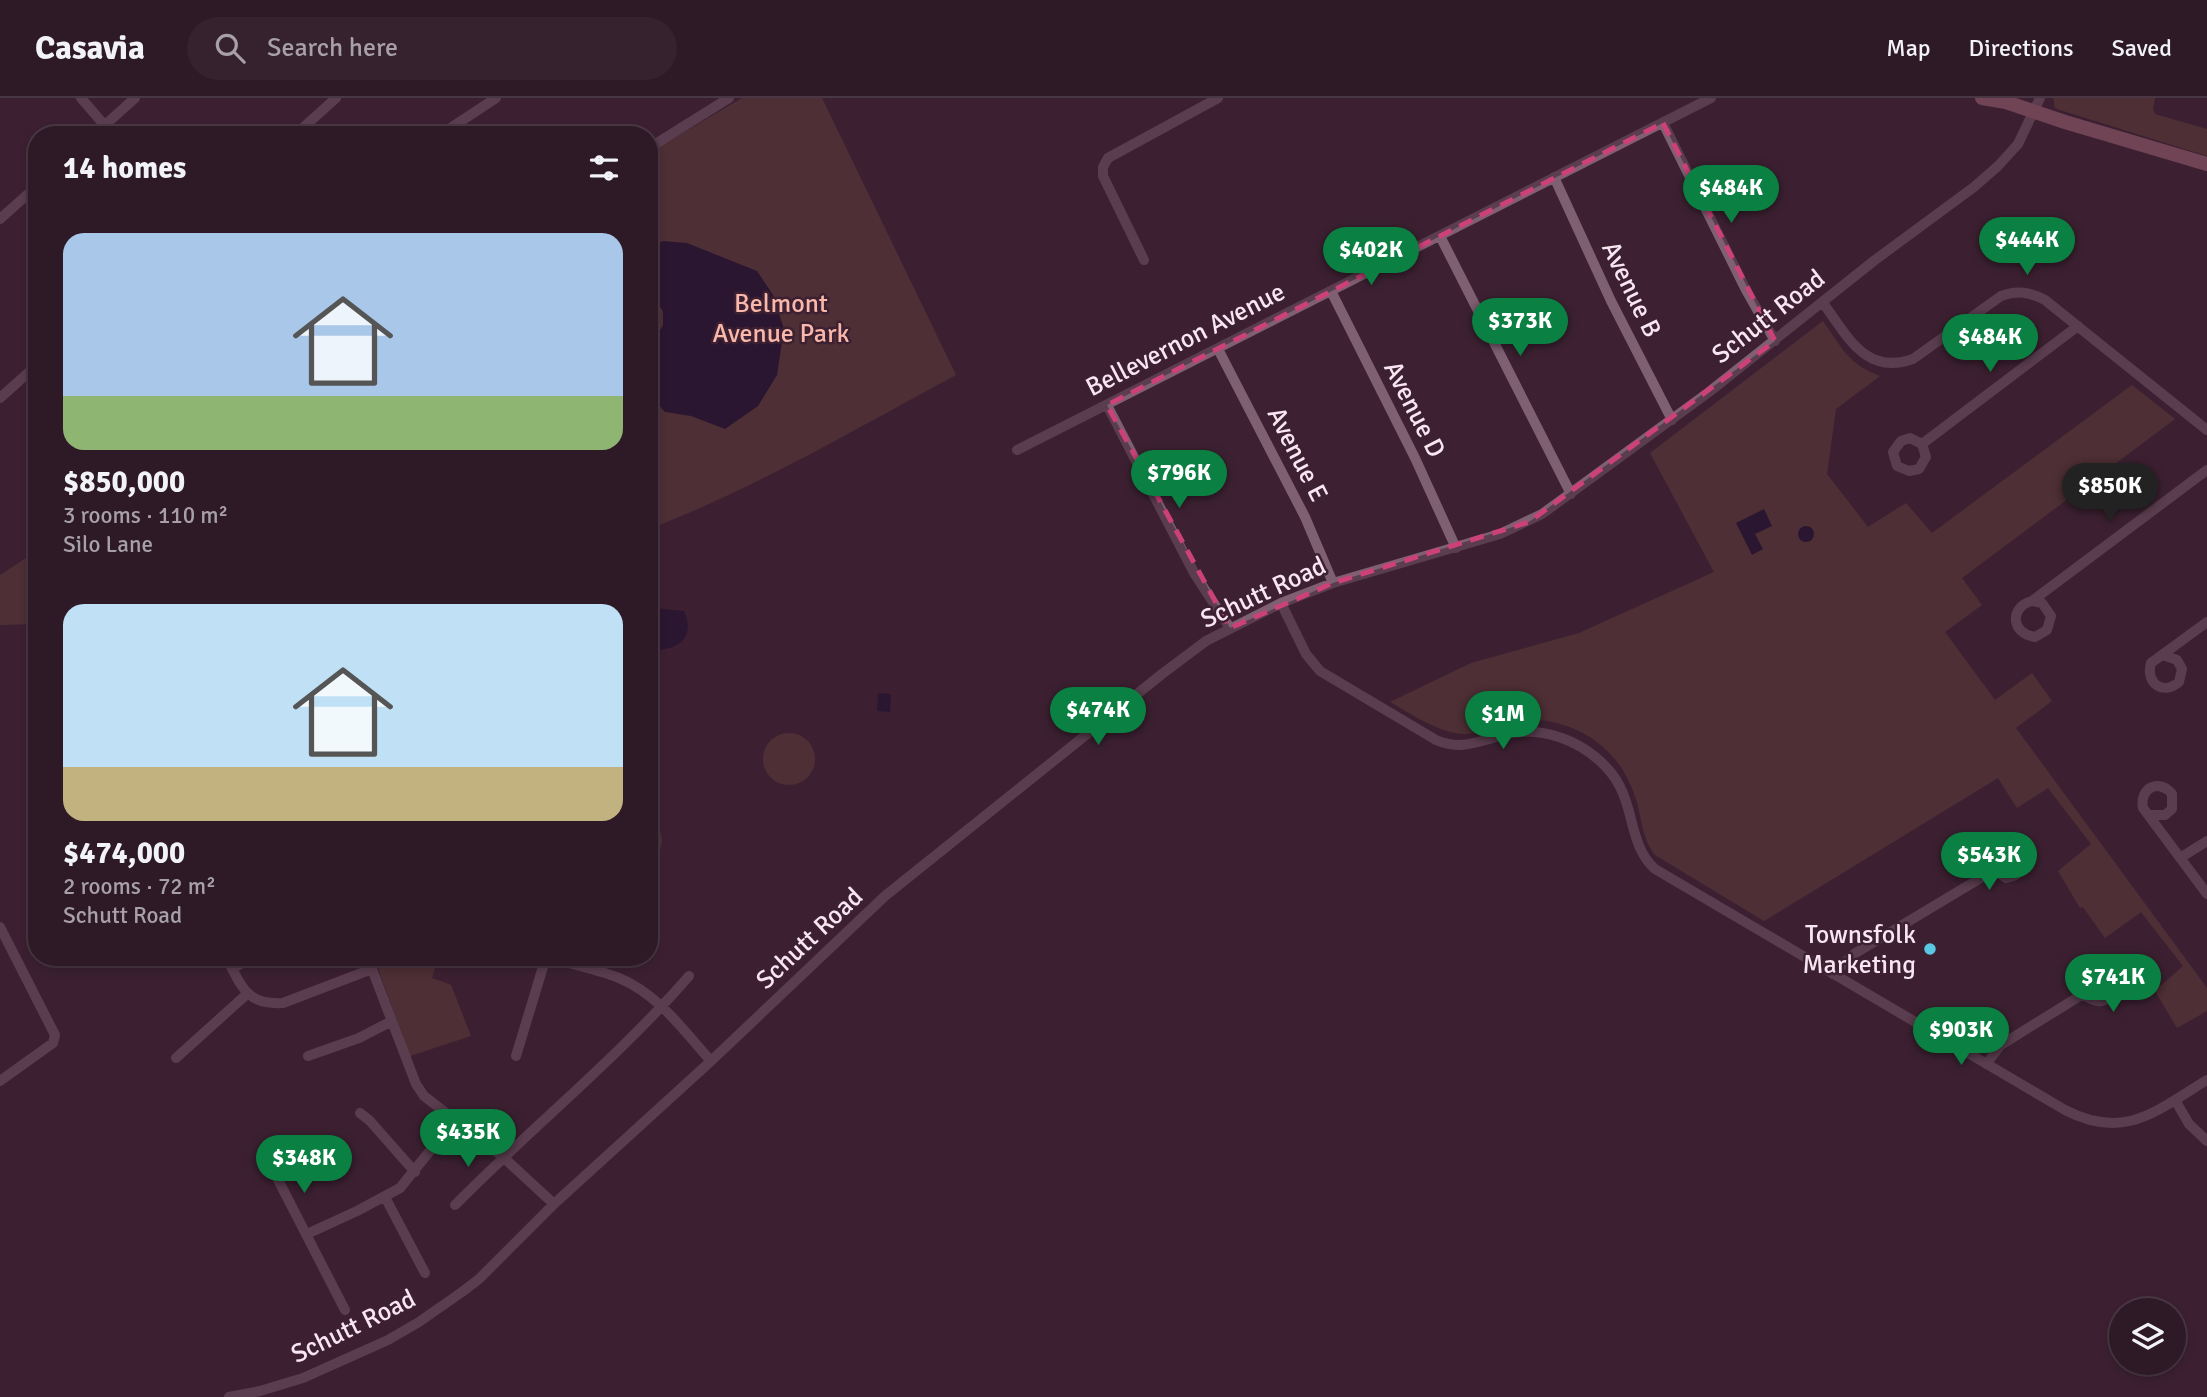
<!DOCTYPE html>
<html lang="en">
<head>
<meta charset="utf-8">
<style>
  :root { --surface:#2e1926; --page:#36222e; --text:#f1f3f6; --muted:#a7a0a7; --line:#493843; --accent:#0b8043 }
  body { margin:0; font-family:Signika,sans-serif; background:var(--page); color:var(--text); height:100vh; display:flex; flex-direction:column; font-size:26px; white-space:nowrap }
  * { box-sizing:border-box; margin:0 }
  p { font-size:23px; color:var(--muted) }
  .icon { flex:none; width:38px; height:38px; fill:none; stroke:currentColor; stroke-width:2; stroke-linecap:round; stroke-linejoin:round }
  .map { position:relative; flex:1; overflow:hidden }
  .sheet { position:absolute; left:28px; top:28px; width:630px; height:840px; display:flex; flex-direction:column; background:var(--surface); border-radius:28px; box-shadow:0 4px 10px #0003,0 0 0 2px var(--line) }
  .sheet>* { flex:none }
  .buttons { position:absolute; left:2109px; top:1200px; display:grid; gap:14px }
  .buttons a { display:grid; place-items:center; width:77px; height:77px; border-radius:50%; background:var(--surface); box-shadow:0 4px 10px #0003,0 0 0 2px var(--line); font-size:35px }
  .price { position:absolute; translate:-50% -60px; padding:0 16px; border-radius:24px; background:var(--accent); color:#fff; font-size:23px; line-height:46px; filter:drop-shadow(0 2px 4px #0008) }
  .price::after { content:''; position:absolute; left:50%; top:42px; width:21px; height:16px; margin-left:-10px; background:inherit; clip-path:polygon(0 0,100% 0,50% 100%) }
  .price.active { background:#222; color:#fff }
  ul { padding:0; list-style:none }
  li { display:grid; align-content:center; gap:14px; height:371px; padding:0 35px }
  li span { display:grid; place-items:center; height:217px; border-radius:21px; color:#555 }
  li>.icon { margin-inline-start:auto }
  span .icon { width:126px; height:126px; fill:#fffc; stroke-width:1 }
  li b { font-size:30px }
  h2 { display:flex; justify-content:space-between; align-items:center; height:84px; padding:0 35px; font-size:30px }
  header { display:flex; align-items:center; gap:42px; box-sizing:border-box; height:98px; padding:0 35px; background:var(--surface); border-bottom:2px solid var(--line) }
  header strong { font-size:33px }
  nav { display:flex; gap:38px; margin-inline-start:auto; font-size:24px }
  .search { width:490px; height:63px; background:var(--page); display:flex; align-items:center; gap:18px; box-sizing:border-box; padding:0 24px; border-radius:38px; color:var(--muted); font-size:26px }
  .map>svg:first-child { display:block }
  .green { fill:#63413a }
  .water { fill:#160b2f }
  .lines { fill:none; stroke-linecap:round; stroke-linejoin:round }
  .minor { stroke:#7f5f72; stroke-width:10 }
  .major { stroke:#b07081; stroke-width:14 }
  .marked { fill:none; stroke:#cd4179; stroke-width:5; stroke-dasharray:14 9; stroke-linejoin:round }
  .poi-dot { fill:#59c8e5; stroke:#3d2132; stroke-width:2.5 }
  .labels { text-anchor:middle; stroke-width:5; stroke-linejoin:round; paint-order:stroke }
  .street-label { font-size:26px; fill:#f9e6f1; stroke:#3d2132 }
  .park-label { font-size:26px; fill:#f9b8a9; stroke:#3d2132 }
  .poi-label { font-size:26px; fill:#f9e6f1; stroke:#3d2132; text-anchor:end }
</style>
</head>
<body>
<header>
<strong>Casavia</strong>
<div class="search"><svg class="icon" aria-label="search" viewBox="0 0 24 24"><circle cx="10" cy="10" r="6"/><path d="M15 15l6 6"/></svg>Search here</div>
<nav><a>Map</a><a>Directions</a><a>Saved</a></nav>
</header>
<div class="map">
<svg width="2207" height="1299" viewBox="0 0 2207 1299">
  <rect width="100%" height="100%" fill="#3d2132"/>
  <path class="green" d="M742,0H822L956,277C855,331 756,390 649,431V55Z
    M2053,0H2155L2153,11L2155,16L2207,31V58L2060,12L2055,10Z
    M1823,223C1842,250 1848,266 1880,278L1836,311L1827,376L1868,429L1906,405L1932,435L2132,287L2175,321L1962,480L1982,507L1945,534L1995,602L2032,575L2052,603L2016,630L2207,890V913L2177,930L2155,893L2183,868L2141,814L2105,840L2083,809L2080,810L2058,773L2091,746L2048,690L2017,710L1998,680L1764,823L1655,757C1642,740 1642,721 1636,701C1631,686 1624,671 1613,659C1589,631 1547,616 1511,624C1495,628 1480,636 1464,636C1438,635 1412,616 1390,604L1471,565L1579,535L1714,474L1650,355Z
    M37,453V526L0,527V477Z
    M763 661a26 26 0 1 1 52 0a26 26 0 1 1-52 0Z
    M649,725C661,729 665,740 660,752L649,760Z
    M376,859H438L432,880L451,887L471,938L410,958L379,873Z"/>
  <path class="water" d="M663,143L687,145L757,173L773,197L784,231L777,277L758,308L725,331L691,318L665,314L650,297L649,252L663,227V214L649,189V149Z
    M1764,411L1772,428L1755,436L1763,451L1752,457L1736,425Z
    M1798 436a8 8 0 1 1 16 0a8 8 0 1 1-16 0Z
    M655,510L684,513C697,540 676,555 649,551V512Z
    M878,595L891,596L890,614L877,613Z"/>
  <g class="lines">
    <path class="minor" d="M81,0L113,37
      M1663,25L1746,192L1775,243
      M94,37L135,0
      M295,37L336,0
      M440,37L496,0
      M649,50L729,0
      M1554,79L1611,203L1672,322
      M0,121L37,88
      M1440,138L1571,396
      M1144,162L1103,78V69L1108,60L1218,0
      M1331,193L1415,360L1456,450
      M1823,205C1847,237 1865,278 1913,261L2001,198C2017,192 2030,194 2045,202L2207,332
      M1218,251L1305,419L1333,485
      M0,300L37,267
      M1107,307L1194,475L1230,530
      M1922,346L1910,340L1901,343L1893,354L1897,368L1909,373L1919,371L1926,359L1922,346L2078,228
      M1017,352L1711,0
      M2032,503L2042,505L2051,518L2047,532L2035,539C2011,536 2009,509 2032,503L2207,372
      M1281,505L1306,556L1320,573L1436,642C1461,653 1479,643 1504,637C1541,627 1581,642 1607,670C1637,702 1626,745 1655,771L2065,1012C2125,1043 2156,1013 2207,982
      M2163,557L2177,562L2182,571L2179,584C2163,598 2145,585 2151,565L2207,524
      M2150,717H2165L2172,711V696C2159,680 2139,690 2143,710L2207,796
      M2180,760L2207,743
      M0,829L55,937L53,945L0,983
      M226,859C242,888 245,907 283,905L372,871
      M371,859L372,871L416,986L424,998L503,1059L554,1106
      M546,859C570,866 596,871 619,880C658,896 684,933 711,963
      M126,865L137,859
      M232,871L253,859
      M1833,876L1854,856L1994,772L2006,780C2022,778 2026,766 2020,752L2007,747C1993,749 1990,760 1994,772
      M308,958L359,940L392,923
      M516,958L546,859
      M176,960L247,896
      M1986,966L2001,947L2083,896C2103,913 2123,897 2108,875L2095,872L2083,879L2081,888L2083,896
      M2175,1002L2189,1026L2207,1043
      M360,1015L370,1023L415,1074
      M273,1072L345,1212
      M385,1099L425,1175
      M455,1107C532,1029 617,961 689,878
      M307,1136L357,1113L400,1090L454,1023
      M229,1299L260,1293L303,1280L388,1242L419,1224L462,1194L479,1181L554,1106L711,963L885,798L1162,576L1206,543L1281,505L1333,485L1500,436L1542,416L1709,294L1875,162L1974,89L1998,68L2018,46L2040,0"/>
    <path class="major" d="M1982,0L2006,4L2065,24L2207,66"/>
  </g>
  <path d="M0 0H2207V1299H0ZM1663,25L1775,243L1529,424L1333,485L1230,530L1107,307Z" fill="#3d2132" fill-opacity=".55" fill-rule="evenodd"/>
  <path class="marked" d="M1663,25L1775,243L1529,424L1333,485L1230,530L1107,307Z"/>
  <circle class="poi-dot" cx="1930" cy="851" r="7"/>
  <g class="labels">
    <g class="street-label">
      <text transform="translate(1632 191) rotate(64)" y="9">Avenue B</text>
      <text transform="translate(1768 218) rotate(-38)" y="9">Schutt Road</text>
      <text transform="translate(1185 241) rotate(-27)" y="9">Bellevernon Avenue</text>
      <text transform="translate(1415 311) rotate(63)" y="9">Avenue D</text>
      <text transform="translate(1298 356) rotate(63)" y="9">Avenue E</text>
      <text transform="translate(1263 494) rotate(-25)" y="9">Schutt Road</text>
      <text transform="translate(809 840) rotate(-43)" y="9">Schutt Road</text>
      <text transform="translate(353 1228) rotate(-26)" y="9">Schutt Road</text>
    </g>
    <g class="park-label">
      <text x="781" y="214">Belmont<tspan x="781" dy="30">Avenue Park</tspan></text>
    </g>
    <g class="poi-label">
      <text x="1916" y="845">Townsfolk<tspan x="1916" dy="30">Marketing</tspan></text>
    </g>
  </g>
</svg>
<div class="buttons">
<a><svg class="icon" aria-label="layers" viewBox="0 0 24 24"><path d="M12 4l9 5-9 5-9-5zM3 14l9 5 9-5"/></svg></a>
</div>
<b class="price" style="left:1731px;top:127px">$484K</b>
<b class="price" style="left:2027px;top:179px">$444K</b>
<b class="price" style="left:1371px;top:189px">$402K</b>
<b class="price" style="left:1520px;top:260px">$373K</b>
<b class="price" style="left:1990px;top:276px">$484K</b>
<b class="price" style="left:1179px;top:412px">$796K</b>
<b class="price active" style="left:2110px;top:425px">$850K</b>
<b class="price" style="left:1098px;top:649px">$474K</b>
<b class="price" style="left:1503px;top:653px">$1M</b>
<b class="price" style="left:1989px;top:794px">$543K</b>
<b class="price" style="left:2113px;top:916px">$741K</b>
<b class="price" style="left:1961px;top:969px">$903K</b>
<b class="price" style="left:468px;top:1071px">$435K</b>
<b class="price" style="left:304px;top:1097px">$348K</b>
<section class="sheet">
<h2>14 homes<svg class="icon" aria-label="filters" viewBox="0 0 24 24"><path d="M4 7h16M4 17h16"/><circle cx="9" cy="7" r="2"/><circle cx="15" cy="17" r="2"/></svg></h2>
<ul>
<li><span style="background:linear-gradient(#a9c7e8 75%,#8fb573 0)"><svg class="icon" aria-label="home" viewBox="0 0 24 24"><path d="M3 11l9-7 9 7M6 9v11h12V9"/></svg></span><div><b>$850,000</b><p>3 rooms · 110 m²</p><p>Silo Lane</p></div></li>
<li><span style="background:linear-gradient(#bfe0f5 75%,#c2b280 0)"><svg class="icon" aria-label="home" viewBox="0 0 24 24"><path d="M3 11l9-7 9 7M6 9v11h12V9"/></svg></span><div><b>$474,000</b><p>2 rooms · 72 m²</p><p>Schutt Road</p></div></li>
</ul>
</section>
</div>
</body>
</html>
